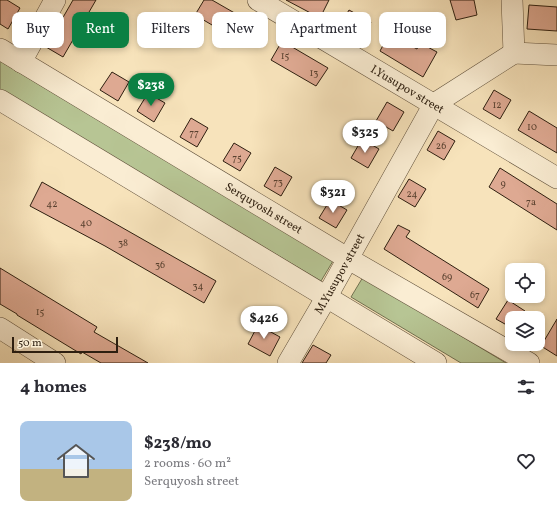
<!DOCTYPE html>
<html lang="en">
<head>
<meta charset="utf-8">
<style>
  :root { --surface:#fff; --page:#f7f7f7; --text:#2b2b33; --muted:#7c7c81; --line:#e1e1e2; --accent:#0b8043 }
  body { margin:0; font-family:Vollkorn,serif; background:var(--page); color:var(--text); height:100vh; display:flex; flex-direction:column; font-size:15px; white-space:nowrap }
  * { box-sizing:border-box; margin:0 }
  p { font-size:13px; color:var(--muted) }
  .icon { flex:none; width:22px; height:22px; fill:none; stroke:currentColor; stroke-width:2; stroke-linecap:round; stroke-linejoin:round }
  .map { position:relative; height:363px; overflow:hidden }
  .sheet { display:flex; flex-direction:column; background:var(--surface); flex:1 }
  .sheet>* { flex:none }
  .hud { position:absolute; left:12px; top:12px; width:533px; height:36px; display:flex; gap:8px }
  .buttons { position:absolute; left:505px; top:263px; display:grid; gap:8px }
  .buttons a { display:grid; place-items:center; width:40px; height:40px; border-radius:8px; background:var(--surface); box-shadow:0 2px 6px #0003; font-size:20px }
  .scale { position:absolute; left:12px; bottom:10px; width:106px; box-sizing:border-box; padding-left:4px; border:2px solid #2e1f10; border-top:0; font-size:11px; line-height:14px; white-space:nowrap; color:#2e1f10; -webkit-text-stroke:3px #faedd3; paint-order:stroke }
  .price { position:absolute; translate:-50% -34px; padding:0 9px; border-radius:14px; background:#fff; color:#222; font-size:13px; line-height:26px; filter:drop-shadow(0 1px 2px #0008) }
  .price::after { content:''; position:absolute; left:50%; top:24px; width:12px; height:9px; margin-left:-6px; background:inherit; clip-path:polygon(0 0,100% 0,50% 100%) }
  .price.current { background:var(--accent); color:#fff }
  ul { padding:0; list-style:none }
  li { display:flex; align-items:center; gap:12px; height:100px; padding:0 20px }
  li+li { border-top:1px solid var(--line) }
  li span { display:grid; place-items:center; flex:none; width:112px; height:80px; border-radius:8px; color:#555 }
  li>.icon { margin-inline-start:auto }
  span .icon { width:48px; height:48px; fill:#fffc; stroke-width:1 }
  li b { font-size:17px }
  h2 { display:flex; justify-content:space-between; align-items:center; height:48px; padding:0 20px; font-size:17px }
  .tag { padding:0 14px; border-radius:8px; background:var(--surface); box-shadow:0 2px 6px #0003; font-size:14px; line-height:36px }
  .tag.current { background:var(--accent); color:#fff }
  .map>svg:first-child { display:block }
  .green { fill:#b7c594; stroke:#727252 }
  .building { fill:#dea992; stroke:#2e1f10 }
  .lines { fill:none; stroke-linecap:round; stroke-linejoin:round }
  .minor-casing { stroke:#60503b; stroke-width:22 }
  .minor { stroke:#faedd3; stroke-width:21 }
  .labels { text-anchor:middle; stroke-width:3; stroke-linejoin:round; paint-order:stroke }
  .number-label { font-size:10px; fill:#5a4230 }
  .street-label { font-size:12px; fill:#2e1f10; stroke:#faedd3 }
</style>
</head>
<body>
<div class="map">
<svg width="557" height="363" viewBox="0 0 557 363">
  <rect width="100%" height="100%" fill="#f7e3bb"/>
  <filter id="stains"><feTurbulence type="fractalNoise" baseFrequency=".005" numOctaves="4"/><feColorMatrix values="0 0 0 0 .2 0 0 0 0 .09 0 0 0 0 .02 0 0 0 .5 -.17"/></filter>
  <radialGradient id="worn" r=".72"><stop offset=".6" stop-color="#630" stop-opacity="0"/><stop offset="1" stop-color="#630" stop-opacity=".3"/></radialGradient>
  <path class="green" d="M0,61L333,261L321,281L0,91Z
    M363,277L506,363H461L351,297Z"/>
  <path class="building" d="M0,0H7L20,8L8,29L0,24Z
    M73,0H96L63,57L46,47Z
    M204,0H212L252,23L241,42L195,15Z
    M286,0H329L320,18Z
    M450,0H474L477,15L456,20Z
    M529,5L557,7V31L527,29Z
    M349,10L371,22L361,39L339,27Z
    M389,34L417,49L420,43L437,52L423,77L380,51Z
    M282,41L328,68L316,86L271,60Z
    M112,72L129,82L118,101L100,90Z
    M494,90L511,100L500,119L483,109Z
    M148,93L165,103L154,122L137,111Z
    M387,102L404,112L393,131L376,121Z
    M529,111L557,128V153L518,130Z
    M191,118L208,128L197,147L180,137Z
    M438,131L455,141L444,160L427,150Z
    M362,139L379,149L368,168L351,158Z
    M234,143L251,153L240,171L223,161Z
    M275,167L292,177L281,196L264,186Z
    M500,168L557,204V230L489,187Z
    M409,179L426,189L415,207L398,197Z
    M42,182L216,281L204,303L105,246L30,206Z
    M330,200L347,210L336,228L319,218Z
    M398,225L410,231L406,237L489,289L478,308L384,249Z
    M0,268L97,327L94,332L148,363H101L82,352L81,354L17,315V314L0,304Z
    M508,300L525,311L520,318H512V328L496,319Z
    M557,319V356L541,346Z
    M258,325L280,337L270,356L248,344Z
    M313,345L331,355L326,363H302Z"/>
  <g class="lines">
    <defs>
      <g id="minor">
        <path id="s1" d="M258,0L557,178"/>
        <path d="M512,0L514,53"/>
        <path id="s2" d="M0,49L347,258L529,363"/>
        <path d="M514,53L557,55"/>
        <path d="M21,62L55,0"/>
        <path d="M0,100L436,363"/>
        <path d="M0,328L55,363"/>
        <path id="s3" d="M288,363L326,298L434,104L514,53"/>
      </g>
    </defs>
    <use href="#minor" class="minor-casing"/>
    <use href="#minor" class="minor"/>
  </g>
  <g class="labels">
    <g class="number-label">
      <text x="285" y="59">15</text>
      <text x="314" y="76">13</text>
      <text x="497" y="108">12</text>
      <text x="532" y="130">10</text>
      <text x="194" y="136">77</text>
      <text x="441" y="149">26</text>
      <text x="237" y="161">75</text>
      <text x="278" y="185">73</text>
      <text x="503" y="187">9</text>
      <text x="412" y="197">24</text>
      <text x="531" y="205">7a</text>
      <text x="52" y="207">42</text>
      <text x="86" y="226">40</text>
      <text x="123" y="246">38</text>
      <text x="160" y="268">36</text>
      <text x="447" y="280">69</text>
      <text x="198" y="289">34</text>
      <text x="475" y="298">67</text>
      <text x="40" y="315">15</text>
    </g>
    <g class="street-label">
      <text dy="4" stroke="none"><textPath href="#s1" startOffset="174">I.Yusupov street</textPath></text>
      <text dy="4" stroke="none"><textPath href="#s2" startOffset="308">Serquyosh street</textPath></text>
      <text dy="4" stroke="none"><textPath href="#s3" startOffset="103">M.Yusupov street</textPath></text>
    </g>
  </g>
  <rect width="100%" height="100%" filter="url(#stains)"/>
  <rect width="100%" height="100%" fill="url(#worn)"/>
</svg>
<div class="buttons">
<a><svg class="icon" aria-label="locate" viewBox="0 0 24 24"><circle cx="12" cy="12" r="6"/><path d="M12 2v4M12 18v4M2 12h4M18 12h4"/></svg></a>
<a><svg class="icon" aria-label="layers" viewBox="0 0 24 24"><path d="M12 4l9 5-9 5-9-5zM3 14l9 5 9-5"/></svg></a>
</div>
<div class="scale">50 m</div>
<b class="price current" style="left:151px;top:107px">$238</b>
<b class="price" style="left:365px;top:154px">$325</b>
<b class="price" style="left:333px;top:214px">$321</b>
<b class="price" style="left:264px;top:340px">$426</b>
<div class="hud">
<a class="tag">Buy</a>
<a class="tag current">Rent</a>
<a class="tag">Filters</a>
<a class="tag">New</a>
<a class="tag">Apartment</a>
<a class="tag">House</a>
</div>
</div>
<section class="sheet">
<h2>4 homes<svg class="icon" aria-label="filters" viewBox="0 0 24 24"><path d="M4 7h16M4 17h16"/><circle cx="9" cy="7" r="2"/><circle cx="15" cy="17" r="2"/></svg></h2>
<ul>
<li><span style="background:linear-gradient(#a9c7e8 60%,#c2b280 0)"><svg class="icon" aria-label="home" viewBox="0 0 24 24"><path d="M3 11l9-7 9 7M6 9v11h12V9"/></svg></span><div><b>$238/mo</b><p>2 rooms · 60 m²</p><p>Serquyosh street</p></div><svg class="icon" aria-label="heart" viewBox="0 0 24 24"><path d="M12 20l-8-8c-3-5 5-10 8-4 3-6 11-1 8 4z"/></svg></li>
</ul>
</section>
</body>
</html>
